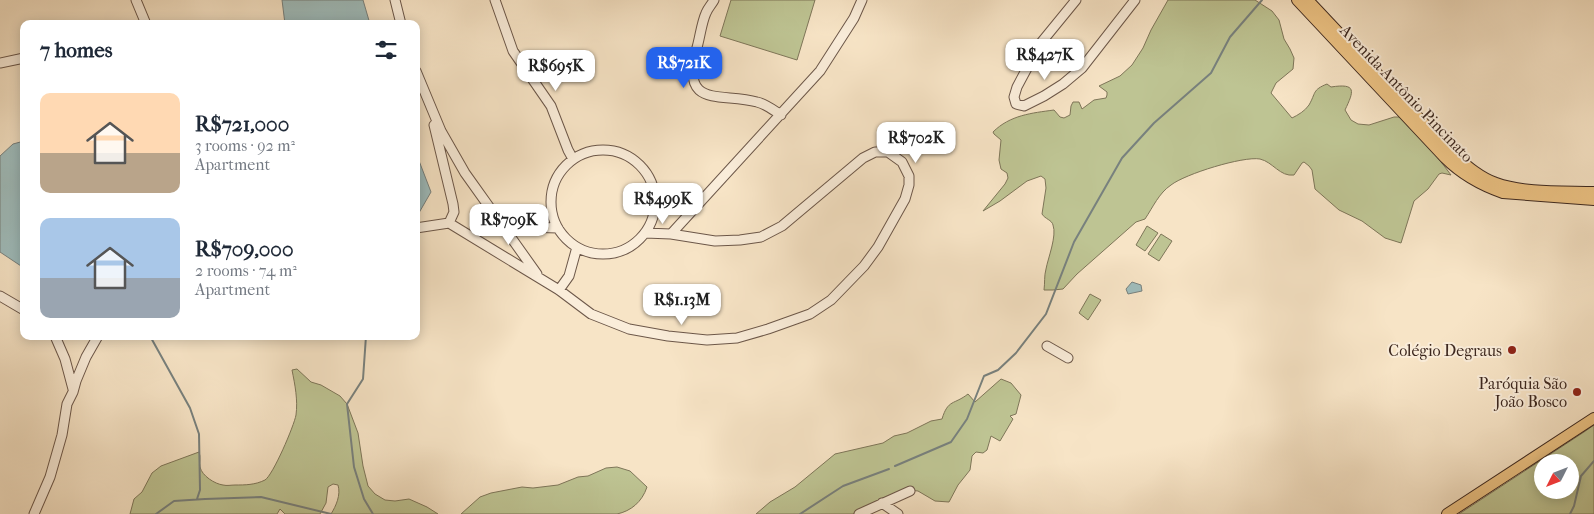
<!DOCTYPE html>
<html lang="en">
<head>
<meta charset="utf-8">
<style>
  :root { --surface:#fff; --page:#f6f6f7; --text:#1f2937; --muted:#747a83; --accent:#2563eb }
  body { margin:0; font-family:"IM FELL French Canon",serif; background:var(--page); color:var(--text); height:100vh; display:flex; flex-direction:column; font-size:19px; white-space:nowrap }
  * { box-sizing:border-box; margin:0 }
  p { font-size:16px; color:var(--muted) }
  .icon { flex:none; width:28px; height:28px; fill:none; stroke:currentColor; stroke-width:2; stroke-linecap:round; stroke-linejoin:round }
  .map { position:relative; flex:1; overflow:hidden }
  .details { position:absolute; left:20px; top:20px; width:400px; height:320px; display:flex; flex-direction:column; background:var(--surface); border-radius:10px; box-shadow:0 2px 12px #0003 }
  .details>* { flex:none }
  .needle { width:32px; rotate:228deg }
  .controls { position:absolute; left:1534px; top:454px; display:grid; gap:10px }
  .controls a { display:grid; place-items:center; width:45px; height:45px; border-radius:50%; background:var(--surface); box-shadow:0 2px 12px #0003; font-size:25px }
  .price { position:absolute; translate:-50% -42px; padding:0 11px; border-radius:10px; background:#fff; color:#222; font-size:16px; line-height:32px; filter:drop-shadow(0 1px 2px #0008) }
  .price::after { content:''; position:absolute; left:50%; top:30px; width:15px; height:11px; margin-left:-8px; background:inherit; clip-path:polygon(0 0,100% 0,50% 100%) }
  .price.current { background:var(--accent); color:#fff }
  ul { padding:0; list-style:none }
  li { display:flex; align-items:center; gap:15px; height:125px; padding:0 20px }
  li span { display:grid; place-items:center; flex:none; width:140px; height:100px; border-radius:10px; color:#555 }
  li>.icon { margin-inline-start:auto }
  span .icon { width:60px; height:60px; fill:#fffc; stroke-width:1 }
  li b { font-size:21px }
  h2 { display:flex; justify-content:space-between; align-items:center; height:60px; padding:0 20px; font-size:21px }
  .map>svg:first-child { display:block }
  .green { fill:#bec493; stroke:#7e7659; fill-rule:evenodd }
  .water { fill:#9fbdbd; stroke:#78817e }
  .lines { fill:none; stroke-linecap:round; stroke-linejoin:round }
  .stream { stroke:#78817e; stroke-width:2 }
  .minor-casing { stroke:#6c5749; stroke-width:11 }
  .major-casing { stroke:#3d281f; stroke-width:12 }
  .minor { stroke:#faedda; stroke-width:9 }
  .major { stroke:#ecc283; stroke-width:10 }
  .poi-dot { fill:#8f2418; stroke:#faedda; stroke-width:2 }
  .labels { text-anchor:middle; stroke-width:4; stroke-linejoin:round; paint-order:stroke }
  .street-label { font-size:16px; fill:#3d281f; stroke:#faedda }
  .poi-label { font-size:16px; fill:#3d281f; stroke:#faedda; text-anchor:end }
</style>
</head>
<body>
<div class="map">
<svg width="1594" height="514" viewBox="0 0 1594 514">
  <rect width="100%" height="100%" fill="#f7e4c6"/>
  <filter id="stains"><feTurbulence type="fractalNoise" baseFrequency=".004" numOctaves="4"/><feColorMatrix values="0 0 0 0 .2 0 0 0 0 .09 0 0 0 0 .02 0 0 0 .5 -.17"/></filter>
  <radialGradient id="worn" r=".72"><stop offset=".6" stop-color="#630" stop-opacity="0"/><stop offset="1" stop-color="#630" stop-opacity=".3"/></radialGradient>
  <path class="green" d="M731,0H815L797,60L720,36Z
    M1168,0H1255L1272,11L1279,20L1284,39L1290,49L1294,58L1293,69L1276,83L1271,93L1292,118C1298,115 1305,111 1309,105C1316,93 1312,90 1327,84L1331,87C1357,83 1354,91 1345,110L1351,120L1358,124L1369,125L1394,117H1407L1451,175L1442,173L1439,174L1428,189L1414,201L1401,243L1385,238L1362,221L1339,210L1315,189L1312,170L1309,166L1304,162L1302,163L1294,175C1280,177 1273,162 1260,159C1243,156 1185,174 1171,185C1159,193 1153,207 1145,219L1136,222L1077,274L1063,289L1053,290H1044C1045,283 1044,276 1046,269C1048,258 1057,236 1053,225C1052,220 1045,219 1042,214L1046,188L1045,179L1041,176L1027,181L1000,201L983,211L1005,184L1008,178L1007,173L1001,169L999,160L1001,140L994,134L993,132C1010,115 1032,113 1054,110L1060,117L1064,118L1070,115L1071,106L1073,102H1079L1082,109L1094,100L1106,98L1107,95V92L1099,86L1120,76L1132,65L1143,48L1151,30Z
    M1147,226L1158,233L1145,251L1136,245Z
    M1161,234L1172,241L1159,261L1148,254Z
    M1090,294L1101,300L1088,320L1079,313Z
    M297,369L311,382L321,385L340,396L347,404L358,433L363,466L368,486L375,494L385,500L395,501L409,499L427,507L438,514H331C336,506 341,495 338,485L333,484L328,487L326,503L320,514H285L280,509L277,514H130L134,499L142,492L152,473L161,466L199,452C201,457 199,462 200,467C202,476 215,484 223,485C227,486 231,485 235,485C245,485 255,485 265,480C273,475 294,426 296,415C298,400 295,385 292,370Z
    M1001,379L1011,383L1021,395L1016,414L1010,416L1013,419L1000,441L991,436L987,450L983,453L976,452L972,456L970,470L958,485L949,502L935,501L918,491L908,490L878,501L853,514H756L770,502L795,487L835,454L883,443L894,436L907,433L931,421L942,419C948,399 954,405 968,394L975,402Z
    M1594,425V514H1459L1584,432ZM1542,462H1570V490H1542Z
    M617,467L630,471L647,487C642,502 631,511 617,514H461L480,497L491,493L522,487L533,488L558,485L578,477L588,476L606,468Z"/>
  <path class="water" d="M282,0H363L370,24H285Z
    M24,141V268L0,252V156L13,144Z
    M416,153L431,192L416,218Z
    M1132,282L1141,285L1142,291L1128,294L1126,289Z"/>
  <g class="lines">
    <path class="stream" d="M150,336L190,408L199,434L200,490L197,499
      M366,336L363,379L347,404L354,467L364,499L373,514
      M895,466L951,442L967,419L984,376L998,370L1016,353L1046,314L1074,242L1122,158L1154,123L1211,73L1230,37L1262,0
      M156,514L174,501L205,499L261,497L331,514
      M800,514L843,486L889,469
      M1570,514L1574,506L1581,476L1594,461"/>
    <defs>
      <path id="minor" d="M136,0L146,24
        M395,0L401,24
        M495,0L513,51L551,106L568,150L573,159
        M714,0C712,4 708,8 706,13C701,24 700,39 696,51C681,109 721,92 757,102C766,104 773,110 781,115
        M1076,0L1040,44L1017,87L1014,97L1016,104L1024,106L1044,96L1063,84L1082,68L1135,0
        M0,63L24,58
        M416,71L441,131L465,173L537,274
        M434,125L453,204L454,212L449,223
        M551 202a52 52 0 1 1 104 0a52 52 0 1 1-104 0Z
        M416,228L449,223L559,290L591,314L629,329L668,336L707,340L737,338L768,329L810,314L831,300L864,266L878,247L905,199L909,185V176L902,162L888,152H875L863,158L782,226L761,237L740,240L715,241L671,234L645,233
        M505,229L523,227L558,228
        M671,234L820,71L854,18L862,0
        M559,290L569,276L577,247
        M0,296L24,310
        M55,336L65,359L73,389
        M1047,346L1068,358
        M882,503L898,514
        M34,514L50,477L62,435L67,404L73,392L76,381L86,357L98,336
        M859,514L910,491"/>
      <path id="major" d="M1297,0L1445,158C1462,175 1480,185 1503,193L1594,200
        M1308,0L1451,152C1465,164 1479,177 1496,183C1523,193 1565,191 1594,192
        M1447,514L1594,418"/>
    </defs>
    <use href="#minor" class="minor-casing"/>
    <use href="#major" class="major-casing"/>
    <use href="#minor" class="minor"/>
    <use href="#major" class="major"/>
  </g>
  <g class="poi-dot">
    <circle cx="1512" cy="350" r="5"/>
    <circle cx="1577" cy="392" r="5"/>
  </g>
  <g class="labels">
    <g class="street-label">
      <text transform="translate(1407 93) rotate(46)" y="6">Avenida Antônio Pincinato</text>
    </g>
    <g class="poi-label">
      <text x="1502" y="356">Colégio Degraus</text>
      <text x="1567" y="389">Paróquia São<tspan x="1567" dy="18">João Bosco</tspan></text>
    </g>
  </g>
  <rect width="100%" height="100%" filter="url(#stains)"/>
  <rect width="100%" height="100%" fill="url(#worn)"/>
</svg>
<div class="controls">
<a><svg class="needle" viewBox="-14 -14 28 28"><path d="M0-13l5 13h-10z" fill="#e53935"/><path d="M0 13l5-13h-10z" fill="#747a83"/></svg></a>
</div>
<b class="price" style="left:1045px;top:81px">R$427K</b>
<b class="price current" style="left:684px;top:89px">R$721K</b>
<b class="price" style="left:556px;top:92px">R$695K</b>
<b class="price" style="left:916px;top:164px">R$702K</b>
<b class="price" style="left:663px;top:225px">R$499K</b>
<b class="price" style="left:509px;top:246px">R$709K</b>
<b class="price" style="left:682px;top:326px">R$1.13M</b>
<section class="details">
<h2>7 homes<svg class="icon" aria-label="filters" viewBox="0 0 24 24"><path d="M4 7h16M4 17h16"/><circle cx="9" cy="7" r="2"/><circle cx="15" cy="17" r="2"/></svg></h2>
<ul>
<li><span style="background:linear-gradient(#ffd9b3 60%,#b9a48a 0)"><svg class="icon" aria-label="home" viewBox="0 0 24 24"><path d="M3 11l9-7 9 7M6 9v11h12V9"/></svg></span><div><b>R$721,000</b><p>3 rooms · 92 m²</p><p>Apartment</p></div></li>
<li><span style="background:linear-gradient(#a9c7e8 60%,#9aa5b1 0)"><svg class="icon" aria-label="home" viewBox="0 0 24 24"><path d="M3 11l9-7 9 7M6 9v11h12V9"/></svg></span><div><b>R$709,000</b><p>2 rooms · 74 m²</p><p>Apartment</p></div></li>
</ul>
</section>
</div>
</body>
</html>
